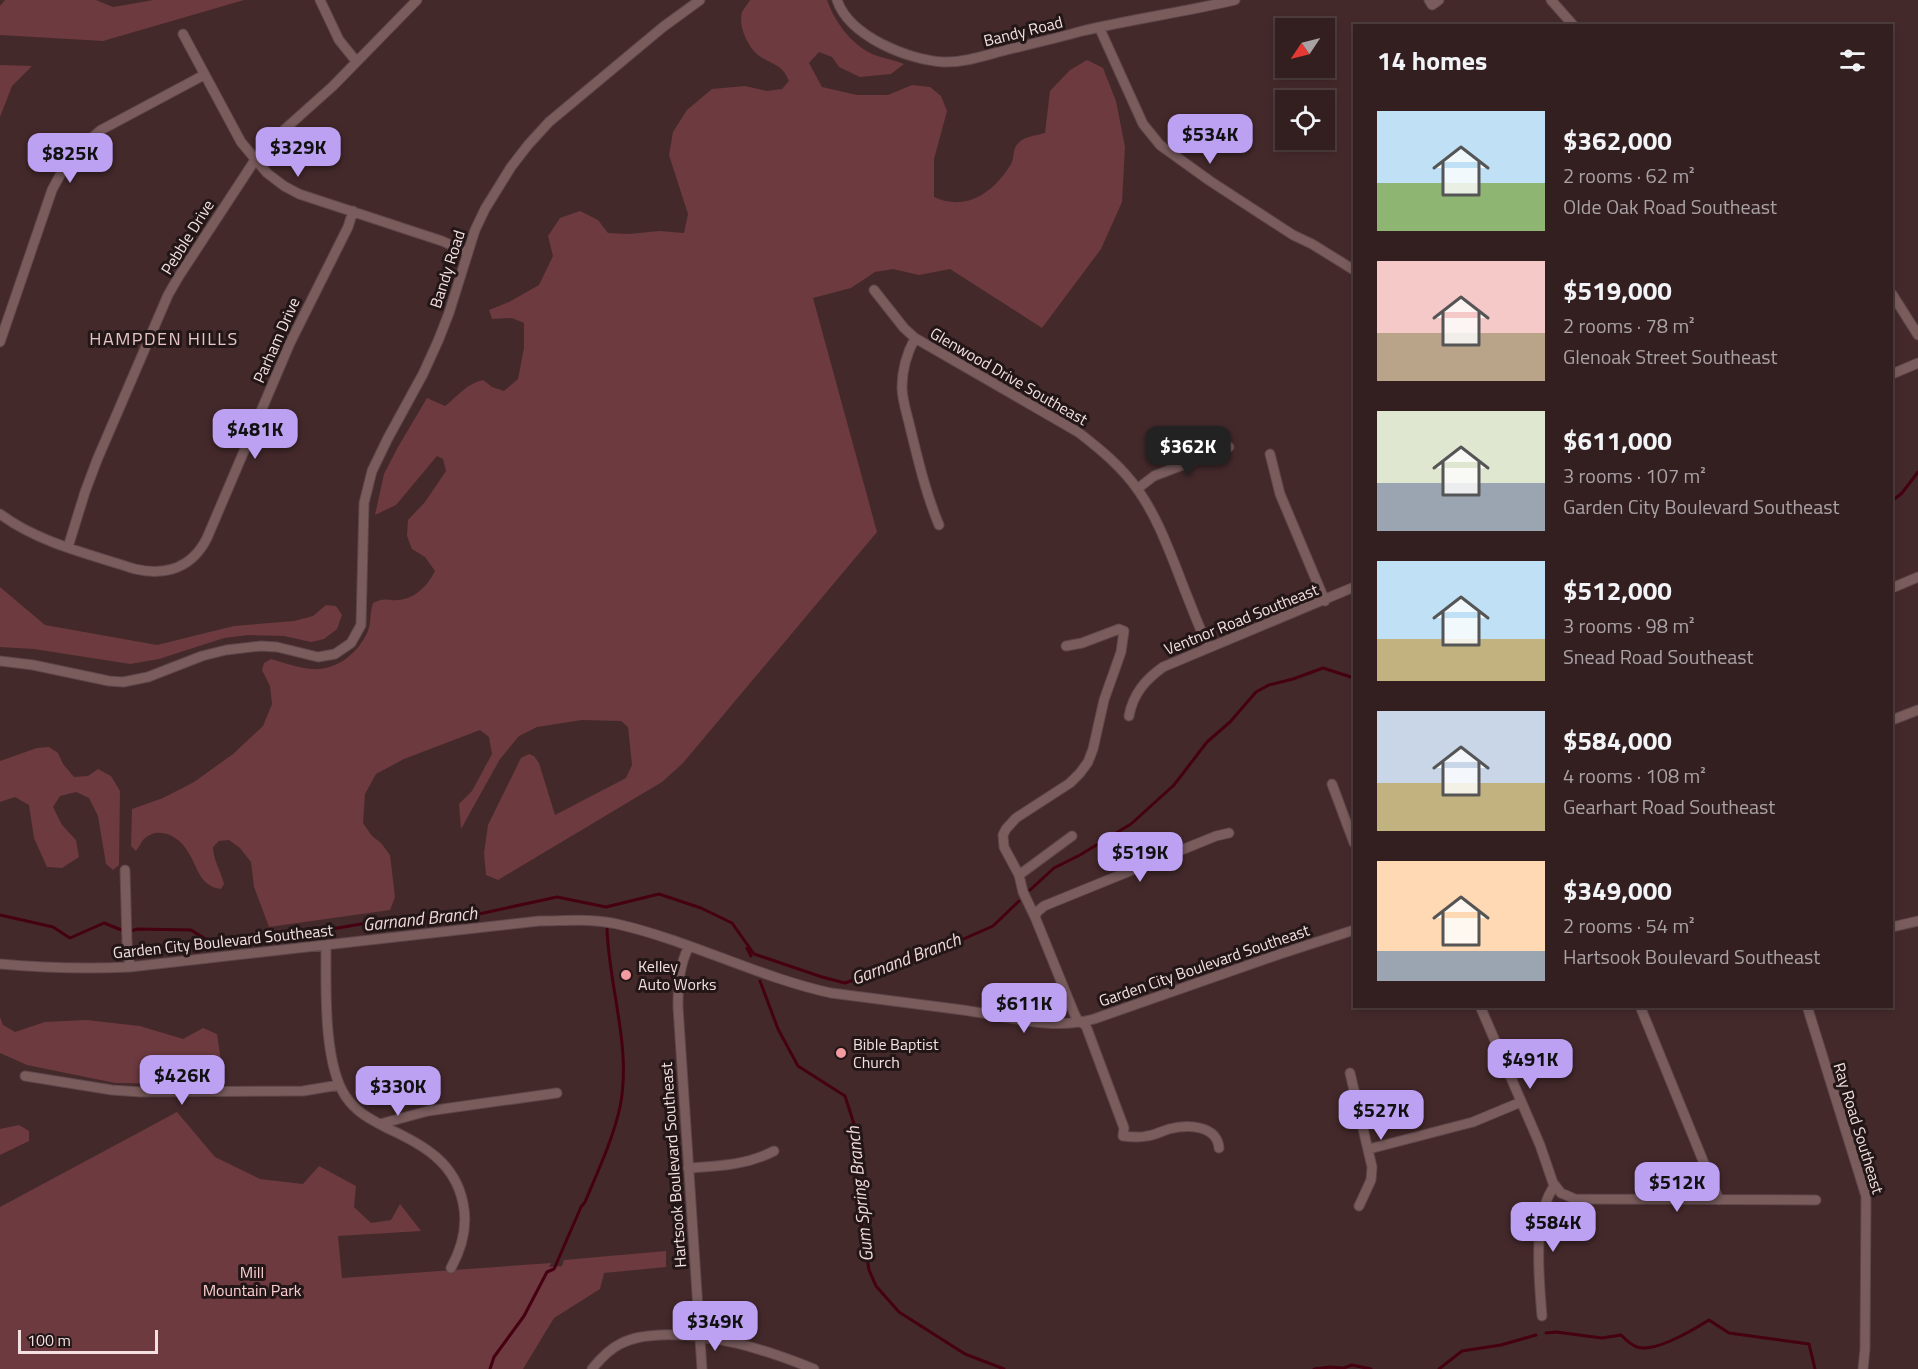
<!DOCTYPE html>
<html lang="en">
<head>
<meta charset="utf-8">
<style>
  :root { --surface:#331f20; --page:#3b2729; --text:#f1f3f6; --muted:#a9a2a5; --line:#4e3d3e; --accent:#bca0f2 }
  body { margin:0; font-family:"Titillium Web",sans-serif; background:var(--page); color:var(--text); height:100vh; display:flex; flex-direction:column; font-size:22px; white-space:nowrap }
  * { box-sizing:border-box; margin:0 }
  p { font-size:20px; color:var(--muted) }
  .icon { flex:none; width:33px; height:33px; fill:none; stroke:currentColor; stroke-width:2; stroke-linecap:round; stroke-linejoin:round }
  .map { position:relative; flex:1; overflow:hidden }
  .details { position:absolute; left:1353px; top:24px; width:540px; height:984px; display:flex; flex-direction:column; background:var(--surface); border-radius:0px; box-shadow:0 3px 9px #0003,0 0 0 2px var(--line) }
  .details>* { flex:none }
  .needle { width:39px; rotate:235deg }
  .buttons { position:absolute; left:1275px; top:18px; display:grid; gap:12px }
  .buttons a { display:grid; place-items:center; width:60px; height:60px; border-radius:0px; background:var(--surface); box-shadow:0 3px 9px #0003,0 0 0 2px var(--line); font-size:30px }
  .scale { position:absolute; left:18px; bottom:15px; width:140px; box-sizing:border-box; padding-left:6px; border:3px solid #f3e0e1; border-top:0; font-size:16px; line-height:21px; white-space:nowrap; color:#f3e0e1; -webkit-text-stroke:4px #231617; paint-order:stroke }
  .price { position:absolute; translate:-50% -51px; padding:0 14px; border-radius:12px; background:var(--accent); color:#111; font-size:20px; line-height:39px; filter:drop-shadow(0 2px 3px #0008) }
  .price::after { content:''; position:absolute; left:50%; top:36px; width:18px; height:14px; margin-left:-9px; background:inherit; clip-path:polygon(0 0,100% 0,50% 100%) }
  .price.on { background:#222; color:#fff }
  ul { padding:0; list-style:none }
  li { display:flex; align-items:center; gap:18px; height:150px; padding:0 24px }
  li span { display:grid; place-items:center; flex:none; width:168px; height:120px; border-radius:0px; color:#555 }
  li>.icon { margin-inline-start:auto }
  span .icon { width:72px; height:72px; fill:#fffc; stroke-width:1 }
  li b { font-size:26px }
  h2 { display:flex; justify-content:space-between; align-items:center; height:72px; padding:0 24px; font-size:26px }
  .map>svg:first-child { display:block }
  .green { fill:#6c3a3f }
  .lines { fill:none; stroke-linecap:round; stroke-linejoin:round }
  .stream { stroke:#450111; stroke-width:3 }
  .minor-casing { stroke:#5e4749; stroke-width:11 }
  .minor { stroke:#7a5c5d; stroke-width:9 }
  .poi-dot { fill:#f49aa1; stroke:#231617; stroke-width:2 }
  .labels { text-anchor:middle; stroke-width:6; stroke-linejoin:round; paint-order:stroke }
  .street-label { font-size:16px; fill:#f3e0e1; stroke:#231617 }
  .poi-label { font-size:16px; fill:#f3e0e1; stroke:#231617; text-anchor:start }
  .park-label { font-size:16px; fill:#fbced0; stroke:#231617 }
  .neighbourhood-label { font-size:18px; letter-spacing:1.5px; fill:#e7c4c5; stroke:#231617 }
  .water-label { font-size:18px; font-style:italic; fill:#f0d8d9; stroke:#231617 }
</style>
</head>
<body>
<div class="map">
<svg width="1918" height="1369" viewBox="0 0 1918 1369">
  <rect width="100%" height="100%" fill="#44292b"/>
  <path class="green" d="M5,0H96L113,7L154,0H244L103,41L0,35V6Z
    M750,0H827C835,22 850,43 872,54C882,58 894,60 904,64L891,74L860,77L839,67L832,57L819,52L809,63L822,87L857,95H888L912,85L930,87L941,96L947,111L934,159V197C967,212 994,192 1011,164C1014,158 1013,151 1016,146C1022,136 1035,136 1045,133L1050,91L1070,70L1087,60L1103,68L1116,101L1125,147L1122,202L1101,249L1042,328L950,269L919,275L893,269L875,272L851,288L813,298L877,532L683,763L662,782L498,880L486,875L484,853L488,825L521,758L529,754L534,756L539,763L555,815L626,778L632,765L628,727L621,721L582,720L537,727L519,736L500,759L461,829L459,804L472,791L492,754L489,737L480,730L404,759L376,774L365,794L363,823L372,836L381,843L390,855L395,897L390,910L269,927L254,887L251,862L240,848L229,840L219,841L213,847C213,860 221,871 224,884L221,889C199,886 198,867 188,852C180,837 159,825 144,839C141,842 139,847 136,851L131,846L132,809L163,798L194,782L233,754L263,726L272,704L270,686L262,670L264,663L271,659C282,662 293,666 304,668C332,674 357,656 368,631C371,622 370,612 373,603C381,599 384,599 392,600C412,602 427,587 435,571L425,557L412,549L407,536L408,520L425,502L446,471L443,459L437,456L396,505L375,515L384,474L398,447L427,398L445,406C459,395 466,384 483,380L492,387L504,391L518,379L524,348V323L512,318L492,319L489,310L509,302L539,285L553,256L548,236L560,218L580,211L598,220L608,233L629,234L659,231L684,233L688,214L669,155L673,132L687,110L712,89L745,86L767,91L782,89L789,81C782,63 771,65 758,55C747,46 738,25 742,12C744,8 748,4 750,0Z
    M0,65L32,66L12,86L0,117Z
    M0,587L45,625L157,645L234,626L294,621L313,616L326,605L336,606L342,615L337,629L324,639L311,642L284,636L249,635L224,638L159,659L130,664L34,649L0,647Z
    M49,747L58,753L63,764L74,777L88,776L98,769L111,776L120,791L119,865L113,870L106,864L98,816L89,798L76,792L60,796L53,807L62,825L76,840L79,857L62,868L47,867L34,838L29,805L15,797L0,802V761L37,748Z
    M0,1017L3,1025L15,1032L45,1022L86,1020L140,1026L183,1039L203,1028L217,1034L224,1081L186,1084L115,1083L27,1065L0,1053Z
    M177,1112L215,1157L260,1179L303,1184L319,1166L356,1186L354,1207L371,1223L391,1220L400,1204L421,1231L338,1236L342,1278L551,1263L549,1267L562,1266L564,1260L666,1251V1267L604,1273L600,1289L554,1318L523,1369H0V1207Z
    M19,1125L29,1131V1141L0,1155V1129Z"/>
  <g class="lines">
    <path class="stream" d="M1892,501L1902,493L1918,472
      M1030,890L1054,868L1080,855L1131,824L1174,785L1207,742L1230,722L1256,692L1269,685L1293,679L1323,668L1354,678
      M0,915L53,927L70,938L104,923L124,931
      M130,931L138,929L191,930L212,943L272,939L397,918L465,917L557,897L606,907L659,894L701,908L732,923L754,954L822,977L845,983L959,941L993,926L1019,901
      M747,948L751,956
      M760,981L778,1029L798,1066L845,1096L854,1124L853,1151L859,1210L869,1270L876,1286L899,1312L965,1354L1004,1369
      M1546,1333L1556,1332L1602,1338L1621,1335C1625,1339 1631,1345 1637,1347C1655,1353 1693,1330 1709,1320L1729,1333L1809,1344L1815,1369
      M490,1369L494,1357L524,1316L547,1272L554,1269L581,1207L585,1202C598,1171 613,1139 620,1107C632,1048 609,988 607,929
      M1314,1369L1330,1367L1344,1368L1352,1365L1371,1369
      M1439,1369L1462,1351L1501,1345L1536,1335"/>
    <defs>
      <path id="minor" d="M320,0L339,40L356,61
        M837,0C849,36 908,60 943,62C964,63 986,55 1006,50C1031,44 1057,38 1082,31C1133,19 1184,12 1235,0
        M1429,0L1432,5L1439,0
        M1551,0L1574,26
        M1099,27L1143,124L1160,145L1210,181L1293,235L1312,244L1354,270
        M183,34L241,142L267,173L284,186L299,194L442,241L467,252
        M874,290L904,328L915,338L1078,432C1100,449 1122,467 1138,490C1155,514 1166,542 1177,570C1187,596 1197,622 1208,647
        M1892,294L1918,335
        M915,338C907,353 902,369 902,387C902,400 907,414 910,427C918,460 926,494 939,525
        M0,342L52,190L66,164L77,151L101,130L204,75
        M1892,374L1918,363
        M1270,454L1280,494L1325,601
        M1137,489L1154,476L1229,447
        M0,514C39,543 89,554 135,569C166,576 192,568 207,538L290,343L348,227L353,211
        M68,547L85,492L97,460L168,295L179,276L255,160L266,146L333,86L417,0
        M1892,588L1918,577
        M1066,646L1082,643L1119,629L1124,631L1121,652L1104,700L1093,749L1088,762L1080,773L1070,783L1016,818L1006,829L1003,835L1004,847L1019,875L1023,892L1035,917L1074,1013L1077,1019L1086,1026L1124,1128L1123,1136C1131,1137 1139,1138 1147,1136C1155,1135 1162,1131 1169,1129C1187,1124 1217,1125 1219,1148
        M0,661L33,665L109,681L123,682L148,677L202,656L226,650L261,646L277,647L318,657L335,654L351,643L361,625L364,503L372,471L388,438L423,374L438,341L449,313L475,230L485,209L511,167L528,145L549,122L663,27L700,0
        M1129,716C1133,694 1145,680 1163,667L1354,587
        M1892,720L1918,710
        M1332,784L1354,843
        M125,870L127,942L130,967
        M1019,875L1072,836
        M1035,917L1037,912L1044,906L1216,836L1229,833
        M1892,927L1918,921
        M326,945C326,986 323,1064 346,1097C357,1113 372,1120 389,1129C424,1145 455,1163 463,1203C468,1226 462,1248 451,1268
        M689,946C679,966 678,985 678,1007L702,1369
        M0,964C46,968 84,969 130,967L539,921C565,921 592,918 617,924C691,941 758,977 831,993C875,999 919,1004 963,1010C1007,1016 1051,1031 1094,1019L1280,954L1354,930
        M1480,1006L1540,1145L1553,1183L1561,1193L1575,1199L1816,1200
        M1640,1006L1719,1200
        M1807,1006L1866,1196L1865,1349L1863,1369
        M1350,1073L1372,1167L1371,1180L1359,1206
        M25,1076L112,1090L141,1092L303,1091L339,1085
        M380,1124L428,1111L557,1093
        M1369,1149L1473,1122L1521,1102
        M688,1168C719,1166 747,1165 774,1151
        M1542,1316C1539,1280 1532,1215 1555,1185
        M592,1369C600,1359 608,1350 620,1344C633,1337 646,1336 660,1335C714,1333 764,1349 814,1369"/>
    </defs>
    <use href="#minor" class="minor-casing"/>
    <use href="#minor" class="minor"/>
  </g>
  <g class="poi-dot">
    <circle cx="626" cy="975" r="6"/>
    <circle cx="841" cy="1053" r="6"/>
  </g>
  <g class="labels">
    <g class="street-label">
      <text transform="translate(1023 31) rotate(-14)" y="6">Bandy Road</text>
      <text transform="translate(187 237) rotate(-58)" y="6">Pebble Drive</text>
      <text transform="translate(447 269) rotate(-72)" y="6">Bandy Road</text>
      <text transform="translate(276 340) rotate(-66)" y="6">Parham Drive</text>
      <text transform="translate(1009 376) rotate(30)" y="6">Glenwood Drive Southeast</text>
      <text transform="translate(1241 619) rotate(-22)" y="6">Ventnor Road Southeast</text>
      <text transform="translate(223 941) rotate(-6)" y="6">Garden City Boulevard Southeast</text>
      <text transform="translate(1204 965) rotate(-19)" y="6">Garden City Boulevard Southeast</text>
      <text transform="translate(1859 1128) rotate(73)" y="6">Ray Road Southeast</text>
      <text transform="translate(673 1165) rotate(-94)" y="6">Hartsook Boulevard Southeast</text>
    </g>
    <g class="poi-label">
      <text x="638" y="972">Kelley<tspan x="638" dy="18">Auto Works</tspan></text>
      <text x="853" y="1050">Bible Baptist<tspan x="853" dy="18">Church</tspan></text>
    </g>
    <g class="park-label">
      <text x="252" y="1278">Mill<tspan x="252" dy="18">Mountain Park</tspan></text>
    </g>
    <g class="neighbourhood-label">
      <text x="164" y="345">HAMPDEN HILLS</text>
    </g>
    <g class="water-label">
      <text transform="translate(420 919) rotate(-6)" y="6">Garnand Branch</text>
      <text transform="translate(906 959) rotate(-21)" y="6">Garnand Branch</text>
      <text transform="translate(860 1194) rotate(-96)" y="6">Gum Spring Branch</text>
    </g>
  </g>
</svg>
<div class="buttons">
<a><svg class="needle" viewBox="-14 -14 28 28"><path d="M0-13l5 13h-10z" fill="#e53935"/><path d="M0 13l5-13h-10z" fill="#a9a2a5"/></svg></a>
<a><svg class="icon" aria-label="locate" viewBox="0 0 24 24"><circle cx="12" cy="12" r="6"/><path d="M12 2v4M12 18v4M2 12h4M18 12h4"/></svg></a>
</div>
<div class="scale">100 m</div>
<b class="price" style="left:1210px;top:165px">$534K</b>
<b class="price" style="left:298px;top:178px">$329K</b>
<b class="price" style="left:70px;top:184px">$825K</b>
<b class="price" style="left:255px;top:460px">$481K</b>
<b class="price on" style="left:1188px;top:477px">$362K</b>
<b class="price" style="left:1140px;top:883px">$519K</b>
<b class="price" style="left:1024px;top:1034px">$611K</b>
<b class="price" style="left:1530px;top:1090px">$491K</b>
<b class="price" style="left:182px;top:1106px">$426K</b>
<b class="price" style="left:398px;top:1117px">$330K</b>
<b class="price" style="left:1381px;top:1141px">$527K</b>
<b class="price" style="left:1677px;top:1213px">$512K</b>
<b class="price" style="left:1553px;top:1253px">$584K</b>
<b class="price" style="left:715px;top:1352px">$349K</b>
<section class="details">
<h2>14 homes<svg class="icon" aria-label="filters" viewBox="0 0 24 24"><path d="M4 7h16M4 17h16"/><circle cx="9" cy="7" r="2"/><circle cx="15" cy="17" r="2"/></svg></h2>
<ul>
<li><span style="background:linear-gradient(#bfe0f5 60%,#8fb573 0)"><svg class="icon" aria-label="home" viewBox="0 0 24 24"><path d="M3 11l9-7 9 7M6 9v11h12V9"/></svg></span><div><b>$362,000</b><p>2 rooms · 62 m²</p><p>Olde Oak Road Southeast</p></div></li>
<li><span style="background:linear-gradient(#f6c9c9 60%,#b9a48a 0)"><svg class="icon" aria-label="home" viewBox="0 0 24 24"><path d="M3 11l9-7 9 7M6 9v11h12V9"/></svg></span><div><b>$519,000</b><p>2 rooms · 78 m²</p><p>Glenoak Street Southeast</p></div></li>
<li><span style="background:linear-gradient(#dfe7d0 60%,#9aa5b1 0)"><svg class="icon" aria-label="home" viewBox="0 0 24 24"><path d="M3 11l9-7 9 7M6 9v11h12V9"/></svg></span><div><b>$611,000</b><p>3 rooms · 107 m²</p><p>Garden City Boulevard Southeast</p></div></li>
<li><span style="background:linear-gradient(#bfe0f5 65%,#c2b280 0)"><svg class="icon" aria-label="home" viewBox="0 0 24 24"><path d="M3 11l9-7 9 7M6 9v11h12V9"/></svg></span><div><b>$512,000</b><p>3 rooms · 98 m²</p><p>Snead Road Southeast</p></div></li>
<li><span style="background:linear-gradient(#c9d6e8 60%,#c2b280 0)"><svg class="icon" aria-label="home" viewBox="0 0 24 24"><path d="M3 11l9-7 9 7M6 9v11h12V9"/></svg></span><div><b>$584,000</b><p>4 rooms · 108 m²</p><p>Gearhart Road Southeast</p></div></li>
<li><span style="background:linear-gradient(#ffd9b3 75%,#9aa5b1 0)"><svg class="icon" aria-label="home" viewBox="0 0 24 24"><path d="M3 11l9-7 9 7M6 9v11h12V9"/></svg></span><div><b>$349,000</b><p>2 rooms · 54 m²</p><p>Hartsook Boulevard Southeast</p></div></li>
</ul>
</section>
</div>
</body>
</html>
